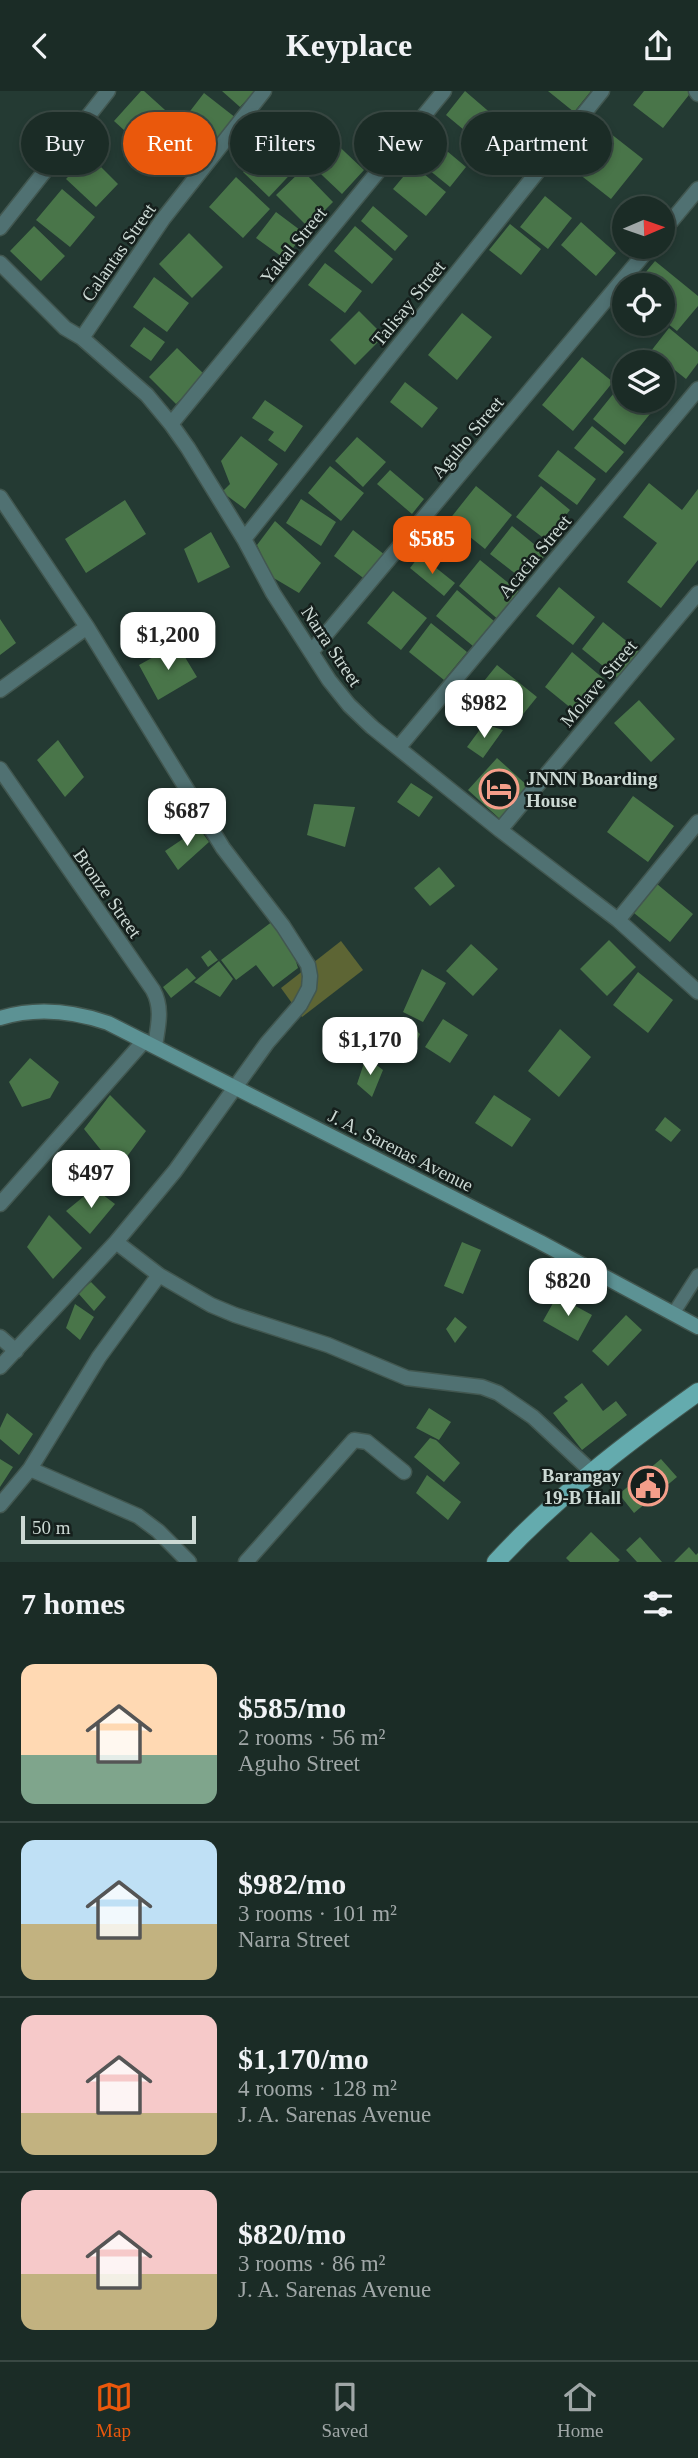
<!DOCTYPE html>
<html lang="en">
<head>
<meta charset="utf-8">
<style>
  :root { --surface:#1b2c26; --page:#283832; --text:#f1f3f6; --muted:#a0a7a7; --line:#394843; --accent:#ea580c }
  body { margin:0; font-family:Georgia,serif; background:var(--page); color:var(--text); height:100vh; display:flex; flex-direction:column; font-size:26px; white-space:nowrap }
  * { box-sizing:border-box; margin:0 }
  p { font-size:23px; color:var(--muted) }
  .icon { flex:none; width:38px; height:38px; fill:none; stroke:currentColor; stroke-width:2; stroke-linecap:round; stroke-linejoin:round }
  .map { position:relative; height:1471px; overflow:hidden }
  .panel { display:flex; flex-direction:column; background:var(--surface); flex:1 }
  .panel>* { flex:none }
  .top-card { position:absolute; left:21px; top:21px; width:656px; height:63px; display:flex; gap:14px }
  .needle { width:46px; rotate:88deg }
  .controls { position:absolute; left:612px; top:105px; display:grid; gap:14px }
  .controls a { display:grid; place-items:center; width:63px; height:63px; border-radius:50%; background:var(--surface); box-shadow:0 4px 10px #0003,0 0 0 2px var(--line); font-size:35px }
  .scale { position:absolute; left:21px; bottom:18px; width:175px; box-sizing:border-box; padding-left:7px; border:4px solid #ccd9d4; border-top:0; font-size:19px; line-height:24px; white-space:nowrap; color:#ccd9d4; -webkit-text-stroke:5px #151f1c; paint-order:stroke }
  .price { position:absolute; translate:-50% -60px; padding:0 16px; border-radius:14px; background:#fff; color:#222; font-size:23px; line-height:46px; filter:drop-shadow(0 2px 4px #0008) }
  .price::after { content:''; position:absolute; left:50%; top:42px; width:21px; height:16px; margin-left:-10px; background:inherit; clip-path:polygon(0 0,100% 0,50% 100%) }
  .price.on { background:var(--accent); color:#fff }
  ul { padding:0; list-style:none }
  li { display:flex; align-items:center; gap:21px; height:175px; padding:0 21px }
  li+li { border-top:2px solid var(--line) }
  li span { display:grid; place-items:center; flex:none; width:196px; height:140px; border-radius:14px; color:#555 }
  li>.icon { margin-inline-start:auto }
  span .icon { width:84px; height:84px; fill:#fffc; stroke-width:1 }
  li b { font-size:30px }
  h2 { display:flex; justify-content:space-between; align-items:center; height:84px; padding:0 21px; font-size:30px }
  .pill { padding:0 24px; border-radius:32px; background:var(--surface); box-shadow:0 4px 10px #0003,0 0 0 2px var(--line); font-size:24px; line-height:63px }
  .pill.on { background:var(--accent); color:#fff }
  header { display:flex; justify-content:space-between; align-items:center; height:91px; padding:0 21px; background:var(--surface); font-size:32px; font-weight:700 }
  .dock { display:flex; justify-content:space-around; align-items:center; height:98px; border-top:2px solid var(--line); background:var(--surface); font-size:19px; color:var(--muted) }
  .dock a { display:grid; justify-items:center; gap:4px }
  .dock .on { color:var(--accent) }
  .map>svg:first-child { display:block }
  .green { fill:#5d6534 }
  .building { fill:#497549 }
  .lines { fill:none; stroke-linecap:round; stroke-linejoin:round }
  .lane-casing { stroke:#425750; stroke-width:15 }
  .street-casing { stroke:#425750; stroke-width:17 }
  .secondary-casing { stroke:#425750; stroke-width:17 }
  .primary-casing { stroke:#425750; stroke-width:20 }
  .lane { stroke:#507172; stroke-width:12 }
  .street { stroke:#507172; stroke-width:14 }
  .secondary { stroke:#5c9294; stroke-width:14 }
  .primary { stroke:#64abae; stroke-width:18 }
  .labels { text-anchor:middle; stroke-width:5; stroke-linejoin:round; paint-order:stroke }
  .street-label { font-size:19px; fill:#ccd9d4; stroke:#151f1c }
  .poi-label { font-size:19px; font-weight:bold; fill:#ccd9d4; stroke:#151f1c; text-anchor:start }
</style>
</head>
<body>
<header><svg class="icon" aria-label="back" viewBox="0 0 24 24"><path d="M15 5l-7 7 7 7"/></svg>Keyplace<svg class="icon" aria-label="share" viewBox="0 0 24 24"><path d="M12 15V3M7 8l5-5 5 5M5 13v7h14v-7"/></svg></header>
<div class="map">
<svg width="698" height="1471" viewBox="0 0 698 1471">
  <rect width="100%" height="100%" fill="#243a33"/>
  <path class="green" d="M341,850L363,879L302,926L281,897Z"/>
  <path class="building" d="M141,0H144L175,28L146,59L114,30Z
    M222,0H255L240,16Z
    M465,0L501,31L482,54L446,24Z
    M548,0H591L574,21Z
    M644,0H692L663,37L633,14Z
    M204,2L236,27L216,53L184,28Z
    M512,27L551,59L530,85L491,53Z
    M181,32L210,57L189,83L159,58Z
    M606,39L643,68L611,108L574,79Z
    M327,44L364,79L342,103L305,68Z
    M272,49L299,74L269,106L243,81Z
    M435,50L466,76L450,96L418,70Z
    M89,64L118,93L96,116L66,88Z
    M413,74L446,101L426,125L393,98Z
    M302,79L333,111L308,136L276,104Z
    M236,86L270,118L243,147L209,116Z
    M62,98L95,126L70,156L36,129Z
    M545,105L572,127L548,158L520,136Z
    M373,115L408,145L395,160L361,130Z
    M276,121L304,142L285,168L256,147Z
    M581,131L616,162L596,185L561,154Z
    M510,133L541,158L521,184L489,159Z
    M34,135L65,165L41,190L10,160Z
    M355,135L393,168L372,193L334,160Z
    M189,142L223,176L192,207L159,173Z
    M655,170L698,205V215L677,240L663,229V194H635Z
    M325,172L362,200L345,222L308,194Z
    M154,186L189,212L167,241L133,216Z
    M359,220L384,245L355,274L330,249Z
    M462,222L492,246L457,289L428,264Z
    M144,236L165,251L151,270L130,255Z
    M669,237L698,261V272L686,288L651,260Z
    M177,257L205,284L176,313L149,286Z
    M582,266L613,291L573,340L542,314Z
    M405,291L438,317L422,337L390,311Z
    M618,297L625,302V310H634L650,323L625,354L593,328Z
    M265,309L303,335L285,361L268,349L274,341L252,327Z
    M592,335L624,361L606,382L574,357Z
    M241,345L278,373L245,418L222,401L230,393L221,370Z
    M357,346L386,371L363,396L335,370Z
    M558,359L596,388L577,414L538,385Z
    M330,375L364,402L341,430L308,402Z
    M390,379L424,408L412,423L377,393Z
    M649,392L682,419L698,398V469L661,517L627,491L657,452L623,426Z
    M476,395L512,424L485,458L449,429Z
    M541,395L570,419L546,449L516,426Z
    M301,408L336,431L321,455L286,432Z
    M125,409L146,443L86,482L65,448Z
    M275,430L321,472L299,502L272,486L257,454Z
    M512,435L546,463L525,490L490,463Z
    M353,439L385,464L366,489L334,465Z
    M211,441L230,476L198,492L184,458Z
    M420,464L455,492L444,505L410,477Z
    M480,469L522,503L500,530L459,495Z
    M559,496L595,526L573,554L536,525Z
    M457,499L494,530L473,555L436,525Z
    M393,500L427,527L401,559L367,532Z
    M0,528L16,552L0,564Z
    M603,531L640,561L619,588L582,558Z
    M431,532L467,561L444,589L409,561Z
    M177,553L197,586L158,609L139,574Z
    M572,561L604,588L577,622L545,596Z
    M497,574L537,606L520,627L480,595Z
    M639,609L675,648L651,671L614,632Z
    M484,633L503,639L483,667L467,656Z
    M58,649L84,686L65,706L37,669Z
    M497,667L530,697L501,729L468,699Z
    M411,692L433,706L419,726L397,711Z
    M633,705L674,735L648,771L607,741Z
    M314,713L355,716L345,756L307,744Z
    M199,737L209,751L178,779L165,760Z
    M439,776L455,795L430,815L414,797Z
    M657,793L693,823L670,851L634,822Z
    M273,830L290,851L298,877L273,896L256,874L236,889L221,869Z
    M609,849L636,876L607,905L580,878Z
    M471,853L498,878L473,905L446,880Z
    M210,859L218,869L208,876L201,866Z
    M219,870L233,888L220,906L194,891Z
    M187,877L196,887L171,907L163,896Z
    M422,878L446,892L423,931L403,921Z
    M638,881L673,909L648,942L613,914Z
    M443,928L468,944L450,972L425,956Z
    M407,931L420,943L411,963L394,948Z
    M560,938L591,966L559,1006L528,980Z
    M366,966L383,979L372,1006L357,993Z
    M30,967L59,991L50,1007L22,1016L9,991Z
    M110,1004L146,1040L117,1079L84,1038Z
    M494,1004L531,1028L512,1056L475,1032Z
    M665,1026L681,1039L671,1051L655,1039Z
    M94,1097L115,1113L90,1143L66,1120Z
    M49,1124L82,1157L53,1188L27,1156Z
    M462,1151L481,1159L463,1203L444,1195Z
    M91,1191L106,1206L94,1220L78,1202Z
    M557,1205L592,1224L578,1250L543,1230Z
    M75,1213L94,1226L80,1249L66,1237Z
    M626,1224L642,1239L608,1275L592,1260Z
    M455,1226L467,1236L455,1252L446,1238Z
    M582,1292L603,1320L616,1310L627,1324L582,1359L553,1322L568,1310L564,1306Z
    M429,1317L451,1331L439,1349L416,1337Z
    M7,1322L33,1343L19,1364L0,1348V1337Z
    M430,1347L436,1349L460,1372L444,1391L414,1366Z
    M0,1368L13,1376L0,1396Z
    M661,1368L677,1386L634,1422L619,1403Z
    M427,1384L461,1411L448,1429L416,1402Z
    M591,1441L620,1469L618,1471H570L566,1467Z
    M640,1446L662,1471H637L626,1459Z
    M689,1456L696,1464L698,1462V1471H674Z"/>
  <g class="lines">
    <defs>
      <path id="lane" d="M673,1223L698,1184"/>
      <path id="street" d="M696,0L698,3
        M0,137L108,0
        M663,140L698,98
        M0,172L65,237L82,247L147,304L171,333L188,357L244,448L273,502L329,589L349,614L372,636L500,739L618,829L698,901
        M82,247L163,128L264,0
        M171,333L444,0
        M0,406L87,536L223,757L283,835L308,874L310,885L309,897L300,914L267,952L175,1080L116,1151L0,1276
        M244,448L602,0
        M312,560L650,156
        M0,599L87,536
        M399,656L698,298
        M0,678L153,899C163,917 158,935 155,955
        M500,739L698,502
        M618,829L698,731
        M0,1113L144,950
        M116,1151L159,1184L211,1214L235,1224L328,1254L407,1287L482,1296L498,1302L533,1326L591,1380
        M0,1246L16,1260
        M30,1378L138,1425L158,1440L189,1471
        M0,1414L30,1378L99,1266L159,1184
        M246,1471L354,1349L367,1351L404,1381"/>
      <path id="secondary" d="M0,927C36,916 73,920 108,932L540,1151L698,1236"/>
      <path id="primary" d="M496,1471C556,1406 625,1353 698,1301"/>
    </defs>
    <use href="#lane" class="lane-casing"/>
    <use href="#street" class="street-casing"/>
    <use href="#secondary" class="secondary-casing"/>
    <use href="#primary" class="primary-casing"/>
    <use href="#lane" class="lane"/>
    <use href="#street" class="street"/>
    <use href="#secondary" class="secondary"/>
    <use href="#primary" class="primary"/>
  </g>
  <defs>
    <symbol id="hotel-ring" viewBox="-11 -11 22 22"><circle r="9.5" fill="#151f1c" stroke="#f49e8a" stroke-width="1.5"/><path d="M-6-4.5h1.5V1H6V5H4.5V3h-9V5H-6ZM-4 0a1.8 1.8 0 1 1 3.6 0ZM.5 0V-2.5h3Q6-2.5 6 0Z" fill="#f49e8a"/></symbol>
    <symbol id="civic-ring" viewBox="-11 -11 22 22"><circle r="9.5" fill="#151f1c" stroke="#f49e8a" stroke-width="1.5"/><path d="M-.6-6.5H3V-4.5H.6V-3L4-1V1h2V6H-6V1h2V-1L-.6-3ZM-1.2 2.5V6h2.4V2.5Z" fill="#f49e8a"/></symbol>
  </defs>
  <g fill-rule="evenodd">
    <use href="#hotel-ring" x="477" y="676" width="44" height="44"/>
    <use href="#civic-ring" x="626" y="1373" width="44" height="44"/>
  </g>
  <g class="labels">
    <g class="street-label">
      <text transform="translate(293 154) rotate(-51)" y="7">Yakal Street</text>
      <text transform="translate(118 161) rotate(-55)" y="7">Calantas Street</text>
      <text transform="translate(408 212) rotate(-51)" y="7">Talisay Street</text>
      <text transform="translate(467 346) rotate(-50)" y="7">Aguho Street</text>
      <text transform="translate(534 465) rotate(-50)" y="7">Acacia Street</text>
      <text transform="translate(332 555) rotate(56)" y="7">Narra Street</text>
      <text transform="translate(598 592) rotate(-50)" y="7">Molave Street</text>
      <text transform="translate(108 802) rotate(55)" y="7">Bronze Street</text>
      <text transform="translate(401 1059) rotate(27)" y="7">J. A. Sarenas Avenue</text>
    </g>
    <g class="poi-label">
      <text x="526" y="694">JNNN Boarding<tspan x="526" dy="22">House</tspan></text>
      <text x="621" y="1391" text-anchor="end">Barangay<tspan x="621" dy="22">19-B Hall</tspan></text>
    </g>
  </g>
</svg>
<div class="controls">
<a><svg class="needle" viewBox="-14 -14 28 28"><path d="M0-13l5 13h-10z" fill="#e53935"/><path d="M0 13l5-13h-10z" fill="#a0a7a7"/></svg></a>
<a><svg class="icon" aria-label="locate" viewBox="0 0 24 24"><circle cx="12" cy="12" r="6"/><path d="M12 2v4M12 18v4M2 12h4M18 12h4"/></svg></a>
<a><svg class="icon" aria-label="layers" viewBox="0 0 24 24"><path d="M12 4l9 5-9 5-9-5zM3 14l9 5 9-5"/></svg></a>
</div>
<div class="scale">50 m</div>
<b class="price on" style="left:432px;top:485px">$585</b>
<b class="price" style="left:168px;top:581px">$1,200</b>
<b class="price" style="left:484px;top:649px">$982</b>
<b class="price" style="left:187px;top:757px">$687</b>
<b class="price" style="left:370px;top:986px">$1,170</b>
<b class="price" style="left:91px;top:1119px">$497</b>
<b class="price" style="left:568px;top:1227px">$820</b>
<div class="top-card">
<a class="pill">Buy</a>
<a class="pill on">Rent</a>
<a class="pill">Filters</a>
<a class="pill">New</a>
<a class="pill">Apartment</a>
</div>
</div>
<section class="panel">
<h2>7 homes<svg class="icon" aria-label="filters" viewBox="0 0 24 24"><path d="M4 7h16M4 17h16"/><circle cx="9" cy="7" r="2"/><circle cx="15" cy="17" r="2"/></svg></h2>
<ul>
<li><span style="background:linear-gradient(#ffd9b3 65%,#7fa58c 0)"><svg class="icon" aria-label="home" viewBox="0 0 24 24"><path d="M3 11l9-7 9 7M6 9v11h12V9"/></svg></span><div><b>$585/mo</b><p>2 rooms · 56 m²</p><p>Aguho Street</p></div></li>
<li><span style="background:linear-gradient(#bfe0f5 60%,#c2b280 0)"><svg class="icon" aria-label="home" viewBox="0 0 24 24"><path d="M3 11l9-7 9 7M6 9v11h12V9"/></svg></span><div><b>$982/mo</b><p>3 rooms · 101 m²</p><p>Narra Street</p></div></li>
<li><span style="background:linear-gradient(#f6c9c9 70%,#c2b280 0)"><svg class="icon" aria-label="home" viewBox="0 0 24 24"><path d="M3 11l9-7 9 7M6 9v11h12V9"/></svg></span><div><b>$1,170/mo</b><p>4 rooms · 128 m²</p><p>J. A. Sarenas Avenue</p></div></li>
<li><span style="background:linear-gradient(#f6c9c9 60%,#c2b280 0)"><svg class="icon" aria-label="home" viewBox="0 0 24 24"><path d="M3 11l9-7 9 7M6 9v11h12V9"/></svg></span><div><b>$820/mo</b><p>3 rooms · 86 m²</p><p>J. A. Sarenas Avenue</p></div></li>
</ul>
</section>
<nav class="dock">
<a class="on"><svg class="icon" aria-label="map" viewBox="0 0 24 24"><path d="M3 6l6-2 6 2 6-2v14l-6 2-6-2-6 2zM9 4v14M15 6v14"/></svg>Map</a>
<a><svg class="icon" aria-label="saved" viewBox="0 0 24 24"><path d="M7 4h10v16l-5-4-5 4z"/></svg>Saved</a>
<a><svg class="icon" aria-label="home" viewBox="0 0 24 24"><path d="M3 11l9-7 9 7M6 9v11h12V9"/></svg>Home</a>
</nav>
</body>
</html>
